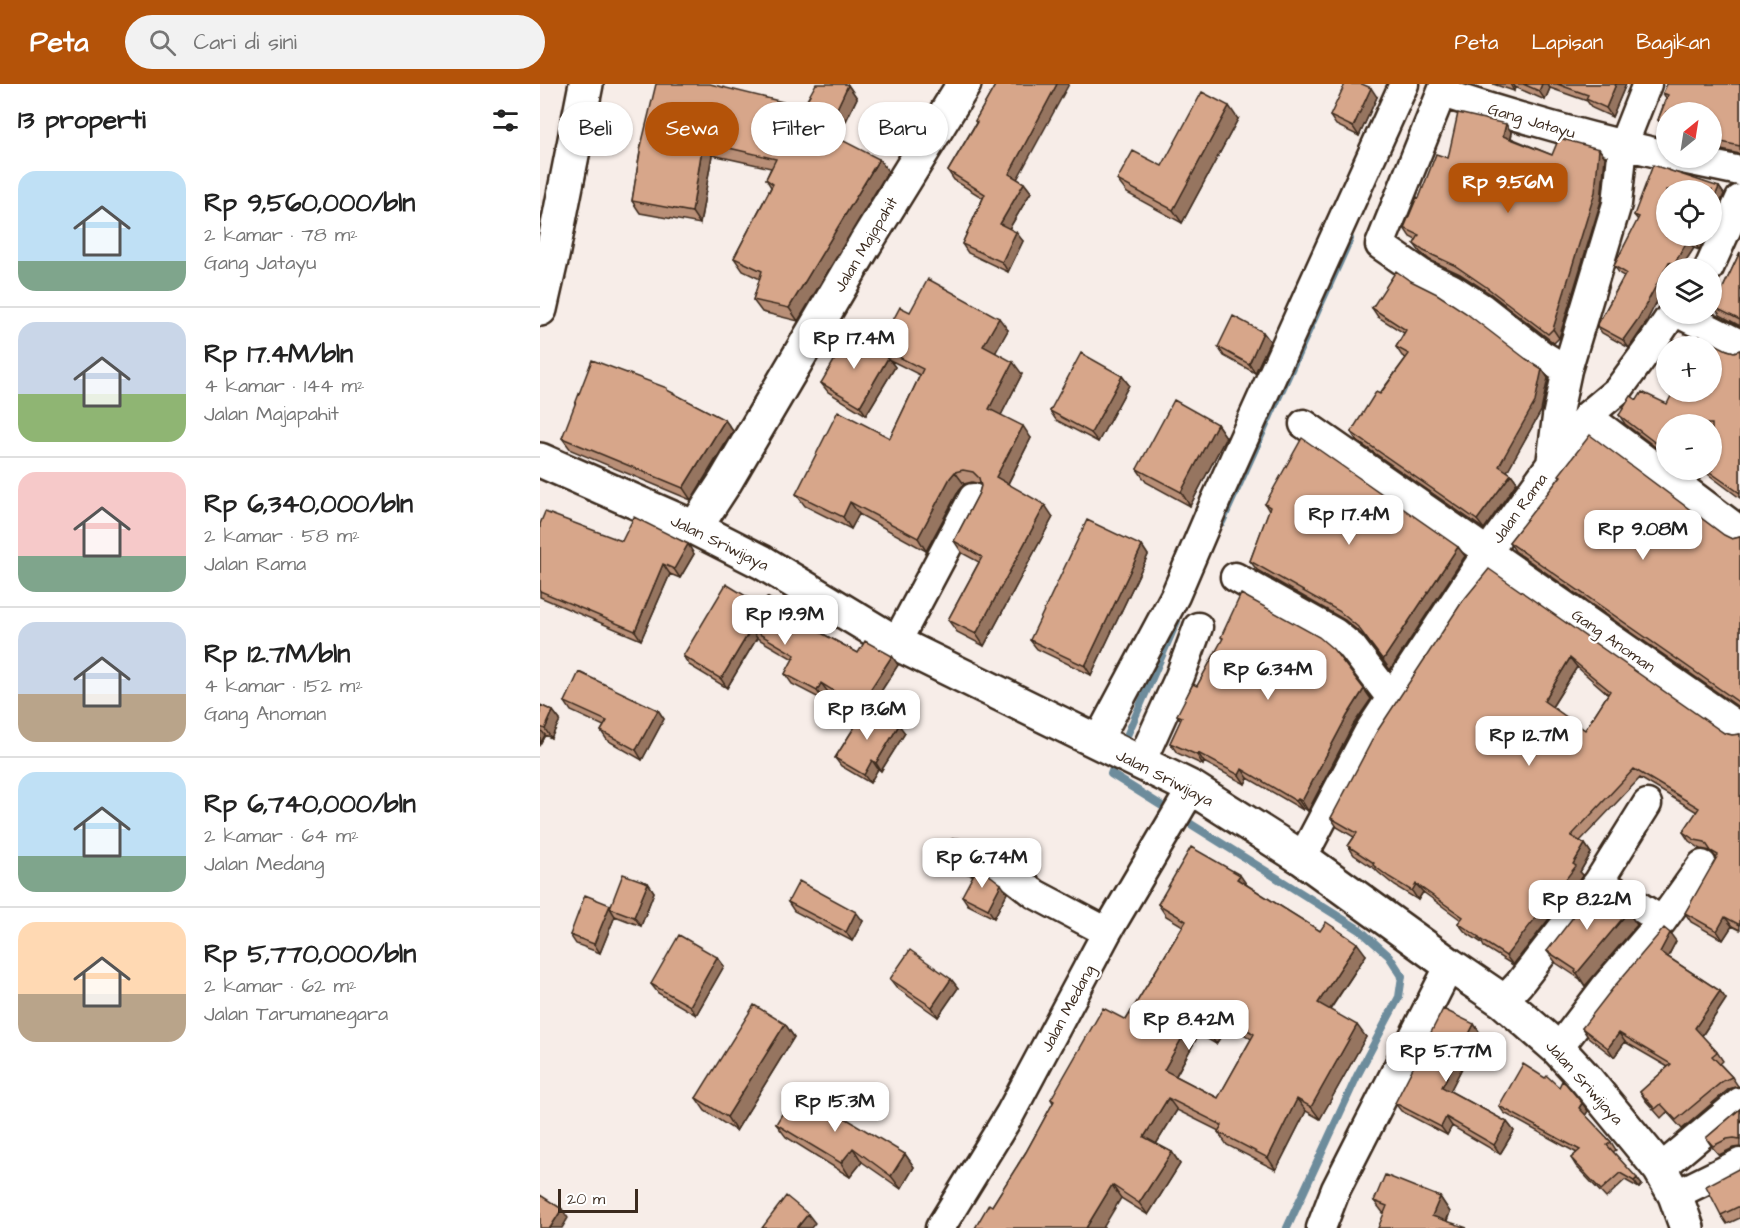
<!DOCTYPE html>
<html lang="id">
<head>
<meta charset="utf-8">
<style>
  :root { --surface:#fff; --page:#f2f2f2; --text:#222; --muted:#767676; --line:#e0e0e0; --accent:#b45309 }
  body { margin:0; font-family:"Architects Daughter",sans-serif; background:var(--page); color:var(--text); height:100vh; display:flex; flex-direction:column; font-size:22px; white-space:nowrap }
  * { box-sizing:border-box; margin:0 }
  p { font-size:20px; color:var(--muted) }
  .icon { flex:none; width:33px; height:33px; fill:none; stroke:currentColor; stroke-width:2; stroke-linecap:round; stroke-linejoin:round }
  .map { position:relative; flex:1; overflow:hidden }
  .details { display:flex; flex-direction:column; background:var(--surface); width:540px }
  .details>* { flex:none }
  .banner { position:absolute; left:18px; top:18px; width:570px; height:54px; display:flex; gap:12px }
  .needle { width:39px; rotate:30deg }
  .fabs { position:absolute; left:1116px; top:18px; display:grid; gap:12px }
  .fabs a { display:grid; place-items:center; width:66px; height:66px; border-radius:50%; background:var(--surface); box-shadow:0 2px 4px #0004; font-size:30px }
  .scale { position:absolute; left:18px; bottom:15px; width:80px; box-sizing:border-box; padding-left:6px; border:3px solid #3b2a1e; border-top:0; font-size:16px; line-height:21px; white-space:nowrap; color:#3b2a1e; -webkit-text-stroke:4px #fff; paint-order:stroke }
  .price { position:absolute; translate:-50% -51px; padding:0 14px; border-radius:12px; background:#fff; color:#222; font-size:20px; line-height:39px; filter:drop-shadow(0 2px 3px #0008) }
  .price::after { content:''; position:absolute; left:50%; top:36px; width:18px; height:14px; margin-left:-9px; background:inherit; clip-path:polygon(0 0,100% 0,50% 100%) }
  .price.selected { background:var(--accent); color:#fff }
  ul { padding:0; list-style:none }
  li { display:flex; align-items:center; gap:18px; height:150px; padding:0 18px }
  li+li { border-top:2px solid var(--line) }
  li span { display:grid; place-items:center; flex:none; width:168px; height:120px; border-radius:18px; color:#555 }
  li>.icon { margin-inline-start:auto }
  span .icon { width:72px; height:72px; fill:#fffc; stroke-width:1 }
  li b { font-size:26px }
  h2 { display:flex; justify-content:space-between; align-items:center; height:72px; padding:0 18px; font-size:26px }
  .tag { padding:0 21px; border-radius:27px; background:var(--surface); box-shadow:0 2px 4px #0004; font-size:21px; line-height:54px }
  .tag.selected { background:var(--accent); color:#fff }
  header { display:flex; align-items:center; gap:36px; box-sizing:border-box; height:84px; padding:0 30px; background:var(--accent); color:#fff }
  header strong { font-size:28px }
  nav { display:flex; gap:33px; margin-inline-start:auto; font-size:21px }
  .search { width:420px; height:54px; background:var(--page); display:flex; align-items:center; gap:15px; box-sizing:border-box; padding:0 21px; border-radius:33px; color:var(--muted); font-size:22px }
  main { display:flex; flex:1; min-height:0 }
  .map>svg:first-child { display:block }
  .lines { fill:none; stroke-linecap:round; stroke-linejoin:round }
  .stream { stroke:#6d8c9c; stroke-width:8 }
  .street-casing { stroke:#3b2a1e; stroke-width:33 }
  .secondary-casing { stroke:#3b2a1e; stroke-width:38 }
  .street { stroke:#fff; stroke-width:28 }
  .secondary { stroke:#fff; stroke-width:33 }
  .wall { fill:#b98f77; stroke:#3b2a1e; stroke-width:1.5; fill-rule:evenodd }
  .shaded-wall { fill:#967461; stroke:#3b2a1e; stroke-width:1.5 }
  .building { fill:#d7a68a; stroke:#3b2a1e; stroke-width:1.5; fill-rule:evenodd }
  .labels { text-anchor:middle; stroke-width:4.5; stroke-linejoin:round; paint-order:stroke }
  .street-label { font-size:16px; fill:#3b2a1e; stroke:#fff }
</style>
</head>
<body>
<header>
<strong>Peta</strong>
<div class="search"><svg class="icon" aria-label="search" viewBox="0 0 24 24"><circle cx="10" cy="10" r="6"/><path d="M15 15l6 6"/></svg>Cari di sini</div>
<nav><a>Peta</a><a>Lapisan</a><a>Bagikan</a></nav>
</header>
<main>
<section class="details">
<h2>13 properti<svg class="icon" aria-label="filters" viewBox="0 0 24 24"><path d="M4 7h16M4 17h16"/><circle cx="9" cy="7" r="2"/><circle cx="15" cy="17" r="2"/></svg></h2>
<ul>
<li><span style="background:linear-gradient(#bfe0f5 75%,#7fa58c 0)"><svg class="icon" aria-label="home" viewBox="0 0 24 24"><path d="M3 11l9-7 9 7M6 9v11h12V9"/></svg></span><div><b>Rp 9,560,000/bln</b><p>2 kamar · 78 m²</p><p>Gang Jatayu</p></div></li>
<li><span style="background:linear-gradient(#c9d6e8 60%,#8fb573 0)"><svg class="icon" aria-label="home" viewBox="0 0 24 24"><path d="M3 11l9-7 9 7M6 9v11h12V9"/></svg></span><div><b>Rp 17.4M/bln</b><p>4 kamar · 144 m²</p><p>Jalan Majapahit</p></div></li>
<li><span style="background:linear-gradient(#f6c9c9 70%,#7fa58c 0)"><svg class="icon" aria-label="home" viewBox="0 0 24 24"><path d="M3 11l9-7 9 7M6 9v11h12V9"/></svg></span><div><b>Rp 6,340,000/bln</b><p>2 kamar · 58 m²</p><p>Jalan Rama</p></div></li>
<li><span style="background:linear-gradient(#c9d6e8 60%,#b9a48a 0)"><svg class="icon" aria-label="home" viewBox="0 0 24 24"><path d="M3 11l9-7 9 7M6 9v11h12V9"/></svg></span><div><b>Rp 12.7M/bln</b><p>4 kamar · 152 m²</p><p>Gang Anoman</p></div></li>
<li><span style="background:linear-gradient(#bfe0f5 70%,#7fa58c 0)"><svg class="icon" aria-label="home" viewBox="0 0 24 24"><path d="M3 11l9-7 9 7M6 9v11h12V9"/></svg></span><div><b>Rp 6,740,000/bln</b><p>2 kamar · 64 m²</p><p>Jalan Medang</p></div></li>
<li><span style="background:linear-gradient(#ffd9b3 60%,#b9a48a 0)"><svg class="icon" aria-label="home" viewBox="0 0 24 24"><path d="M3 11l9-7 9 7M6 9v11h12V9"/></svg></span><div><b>Rp 5,770,000/bln</b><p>2 kamar · 62 m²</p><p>Jalan Tarumanegara</p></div></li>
</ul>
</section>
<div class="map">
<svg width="1200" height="1144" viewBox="0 0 1200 1144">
  <rect width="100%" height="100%" fill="#f7ede8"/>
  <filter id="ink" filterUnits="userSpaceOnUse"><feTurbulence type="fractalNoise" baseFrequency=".0167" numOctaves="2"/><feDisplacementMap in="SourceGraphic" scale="12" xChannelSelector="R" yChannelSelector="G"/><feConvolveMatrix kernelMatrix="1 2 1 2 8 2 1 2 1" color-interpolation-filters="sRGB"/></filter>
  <g filter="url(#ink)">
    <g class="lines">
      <path class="stream" d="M682,438L810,155
        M582,663L637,537
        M577,675L571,690L820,846L849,872L862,892L859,913L817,992L747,1144"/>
      <defs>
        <path id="street" d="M905,0L840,161L882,190L911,204L942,224L1002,271L1027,286
          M902,9C976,33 1051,54 1126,71
          M1138,74L1200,87
          M1169,184L1200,115
          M1140,230L1200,260
          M1047,332L1200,447
          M764,340L1200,644
          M1013,378L1047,332L1078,306L1109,264L1132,230
          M695,493L795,549L812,563L851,614
          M356,559L433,414
          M558,656L635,512L676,416L864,0
          M601,678L640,592L658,543
          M417,770L462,784L495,810L567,848
          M762,774L828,649L948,467L1011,380L1017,333L1027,286L1077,120L1083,61L1107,0
          M1059,797L1122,837
          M963,917L979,900L1059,797L1107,720
          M1018,965L1066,902L1122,837L1162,781
          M1120,1085L1200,1018
          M1135,1111L1200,1079
          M400,1144L470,1030L567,848L652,704
          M781,1144L796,1105L910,881"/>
        <path id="secondary" d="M0,225L12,172L46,0
          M0,376L155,444L222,478L356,559L652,704L762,774L910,881L963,917L1018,965L1045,994L1120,1085L1135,1111L1147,1144
          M155,444L185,398L325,160L424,0"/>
      </defs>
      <use href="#street" class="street-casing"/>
      <use href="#secondary" class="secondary-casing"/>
      <use href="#street" class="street"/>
      <use href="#secondary" class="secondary"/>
    </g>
    <path class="wall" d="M456,0L477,95L484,99L491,108L469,145L483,157L468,188L428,169L422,160L443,114L414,96L408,87L436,39L435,37Z
      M953,0H1086L1072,33L1052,24L1047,17L1010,4L1005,16L975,3L974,7Z
      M1200,0V70L1172,64V28H1126V49L1124,46L1125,45L1118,36L1126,14L1123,9Z
      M308,1L317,14L298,54L348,87L258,237L222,228L213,216L220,195L203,187L194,174L231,103L226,95L231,84L172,71L160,140L100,129L92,117L101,62L263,23Z
      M837,13L819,52L796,41L790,32Z
      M698,35L642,139L587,109L577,96L622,82Z
      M972,49L971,54L1012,71L1059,65L1065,73L1061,117L1019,254L1014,259L951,210L920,190L890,176L880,168L874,160L876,156L870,153L864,144L879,114L908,74Z
      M1179,103L1184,110L1172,138V106L1126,152H1166L1159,166L1154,164L1141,184H1126L1104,242L1089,264L1062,249L1057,242L1084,192L1080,190L1074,182L1098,136L1094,131Z
      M1200,168V242L1180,231L1174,223Z
      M832,224L986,275L1002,285L1008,294L1001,327L967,387L971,390L977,398L944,445L817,357L811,348L866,274L862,272L856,263L864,249L838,233Z
      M370,228L468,246L455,268L482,290L461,331L491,354L468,400L513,433L444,562L417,548L408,536L439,478L422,469L414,457L439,409L441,402L440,400L432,398L424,400L419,406L386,467L319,430L311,445L265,422L256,410L350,354L380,291L350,276L355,283L326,331L288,308L281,299L346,273L339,263Z
      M730,257L715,289L684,272L678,263Z
      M1187,266L1194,268L1200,266V414L1165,388L1159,396L1146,386H1172L1126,340V371L1085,340L1079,331L1097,316L1127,320Z
      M582,292L589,301L558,358L516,336L510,327Z
      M130,308L185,336L193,347L151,416L31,366L22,354Z
      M677,340L686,353L650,422L606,398L597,385Z
      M1019,391L1192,455L1200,453V624L975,467L969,458L1021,393Z
      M725,420L918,463L925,472L850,586L825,553L805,536L717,486L710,477L729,427Z
      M0,440L82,457L154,470L140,494L130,490L101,556L0,513Z
      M602,462L608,471L551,591L497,565L490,556Z
      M922,518L1184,649L1192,651L1200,650V846L1192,842L1183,856L1151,838L1145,829L1177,775L1171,767L1161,765L1149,757L1143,748L1157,728L1100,694L1040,757L1045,760L1051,769L1040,788L1043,791L973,881L944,863L942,859L925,848L918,839L921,836L883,808L878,816L855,802L839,789L835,785L814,771L808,762L814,753L797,743L791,734ZM1037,583L1068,610L1045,646L1012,623Z
      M222,522L257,536L318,569L352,572L358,581L331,623L365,649L341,687L338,685L330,699L301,682L295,674L322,631L288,608L283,616L252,600L245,590L253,575L217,554L187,604L149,581L143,572Z
      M681,553L831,615L813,641L768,727L764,724L763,726L708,694L705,700L664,678L663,681L637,669L630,659L641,636L637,631L657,602L683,555Z
      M25,618L118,626L124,635L102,676L67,656L61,647L64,642L31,627Z
      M0,621L13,627L20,636L11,654L5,651L0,660Z
      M108,799L114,808L101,842L75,832L60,869L36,860L30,851L70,821V822Z
      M707,801L780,847L826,871L790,926L826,953L780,1035L766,1027L736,1086L687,1061L678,1048L679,1047L637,1026L616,1060L632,1068L640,1080L608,1131L581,1114L452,1122L486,1068L513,1019L511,1015L586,936L643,842L626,832L618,820ZM689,940L711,955L678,1014L636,992L659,950L676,960Z
      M467,809L454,834L428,821L422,812Z
      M248,818L323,837L312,857L254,827Z
      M1088,828L1097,841L1045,902L1040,895L1016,879L1007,867Z
      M1136,857L1128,873L1180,907L1186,915L1162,952L1177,968L1183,977L1180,980L1192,993L1198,1002L1189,1005L1142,1045L1127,1028L1121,1034L1106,1017L1100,1008L1128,983L1085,958L1074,973L1048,953L1042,944Z
      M177,873L184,882L156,931L118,909L111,900Z
      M350,895H411L418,904L398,933L357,904Z
      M245,940L254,953L196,1047L165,1027L156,1014Z
      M934,940L940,949L910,1007L967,1038L974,1047L960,1070L912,1042L907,1051L861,1027L855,1019Z
      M1005,994L1042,1019L1048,1027L1045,1031L1071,1058L1076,1066L1073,1068L1102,1101L1099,1104L1085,1096L1066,1114L1036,1082L1031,1074L1037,1069L964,1029L959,1022Z
      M1200,1025V1063L1193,1064L1179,1071L1172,1063L1166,1054Z
      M236,1040L365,1070L374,1083L361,1105L322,1078L310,1093L246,1053Z
      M1200,1084V1134L1187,1140L1181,1131Z
      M900,1113L910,1128L907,1137L844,1130L834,1117Z"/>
    <path class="shaded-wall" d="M517,0H529L475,99L469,90Z
      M970,0H973L975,3L974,7Z
      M1002,0H1007L1010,4L1005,16L999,7Z
      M1076,0H1086L1072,33L1066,24Z
      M308,1L317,14L294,60L286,48Z
      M831,4L837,13L819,52L813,43Z
      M689,22L698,35L642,139L633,126Z
      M966,40L972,49L969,60L963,52Z
      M163,58L172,71L160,140L152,128Z
      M1059,65L1065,73L1061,117L1019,254L1013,245Z
      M339,75L348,87L258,237L249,224Z
      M484,99L491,108L466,150L460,140Z
      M1179,103L1184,110L1172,138V119Z
      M476,148L483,157L468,188L462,178Z
      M1157,152H1166L1159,166L1154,158Z
      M1148,156L1154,164L1141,184H1136L1134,180Z
      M1129,178L1134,184H1126V200L1104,242L1089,264L1083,256Z
      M459,234L468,246L452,275L443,262Z
      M723,248L730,257L715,289L709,280Z
      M348,274L355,283L326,331L320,322Z
      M473,278L482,290L458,337L449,325Z
      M1002,285L1008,294L1001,327L965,391L959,382Z
      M582,292L589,301L558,358L551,349Z
      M185,336L193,347L151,416L143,404Z
      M677,340L686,353L650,422L641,408Z
      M483,342L491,354L465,405L456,393Z
      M1154,386H1163L1165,388L1159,396L1153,387Z
      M415,388L424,400L419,406L386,467L378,454L410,394Z
      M971,390L977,398L944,445L937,436Z
      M310,418L319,430L311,445L303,433Z
      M505,421L513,433L444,562L436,550Z
      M148,460L154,470L140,494L134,485Z
      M602,462L608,471L551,591L545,582Z
      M918,463L925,472L850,586L843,576Z
      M123,480L130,490L101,556L95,547Z
      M251,527L257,536L248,531Z
      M211,545L217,554L187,604L181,595Z
      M352,572L358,581L325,632L319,623Z
      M1030,574L1037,583L1010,626L1004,617Z
      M281,599L288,608L283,616L277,607Z
      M824,605L831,615L813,641L768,727L762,717L807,632Z
      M118,626L124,635L102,676L96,666Z
      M13,627L20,636L11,654L5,645Z
      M359,641L365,649L341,687L336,679Z
      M0,645L5,651L0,660Z
      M658,669L664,678L663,681L657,671Z
      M332,676L338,685L330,699L324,691Z
      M702,685L708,694L705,700L699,691Z
      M758,715L764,724L763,726L756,717Z
      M1045,760L1051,769L1040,788L1043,791L973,881L966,872L1033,780Z
      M700,791L709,804L697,795Z
      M108,799L114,808L101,842L94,833Z
      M461,800L467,809L454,834L448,825Z
      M876,800L883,808L878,816L872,807Z
      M70,821L73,825L70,824L75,832L60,869L54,860Z
      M316,828L323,837L312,857L306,848Z
      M1088,828L1097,841L1045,902L1037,889Z
      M1185,833L1192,842L1183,856L1177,847Z
      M1130,849L1136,857L1126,876L1120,868Z
      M817,859L826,871L786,931L778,919Z
      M177,873L184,882L156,931L150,922Z
      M411,895L418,904L398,933L392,923Z
      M1180,907L1186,915L1161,953L1155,944Z
      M680,928L689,940L676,960L668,948Z
      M651,938L659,950L632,998L624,986Z
      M245,940L254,953L196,1047L187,1033Z
      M934,940L940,949L908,1011L902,1003Z
      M817,941L826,953L780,1035L771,1023Z
      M1079,949L1085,958L1074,973L1068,964Z
      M628,1014L637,1026L613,1065L604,1053Z
      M757,1015L766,1027L736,1086L728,1074Z
      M1042,1019L1048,1027L1045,1032L1039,1024Z
      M906,1033L912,1042L907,1051L901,1043Z
      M967,1038L974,1047L960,1070L954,1061Z
      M313,1064L322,1078L310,1093L301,1079Z
      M632,1068L640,1080L608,1131L599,1119Z
      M365,1070L374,1083L361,1105L351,1092Z
      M1097,1094L1102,1101L1099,1104L1094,1097Z
      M572,1101L581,1114L563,1144H546Z
      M900,1113L910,1128L903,1144L892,1132Z
      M22,1125L28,1134L22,1144H10Z
      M268,1130L275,1139L271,1144H257Z"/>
    <path class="building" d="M116,0H170L263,23L276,0H305L308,1L286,48L339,75L249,224L213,216L222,187L194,174L233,100L226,95L236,75L163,58L152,128L92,117L101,62Z
      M456,0H517L469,90L484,99L460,140L476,148L462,178L422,160L445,110L408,87L437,38L435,37Z
      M805,0H822L831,4L813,43L790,32Z
      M983,0H1002L999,7Z
      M1017,0H1076L1066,24L1046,15L1048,11Z
      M1127,0H1200V62L1172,56V28H1126V39L1118,36L1128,11L1123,9Z
      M662,8L689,22L633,126L577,96L593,67L622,82Z
      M918,29L966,40L963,52L1012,71L1019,54L1059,65L1055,108L1013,245L1008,250L945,202L914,181L884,167L874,160L879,151L864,144L877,113L879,114L896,70L908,74Z
      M1113,81L1179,103L1172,119V106H1126V152H1157L1154,158L1148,156L1134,180L1129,178L1098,235L1083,256L1057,242L1086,189L1074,182L1099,133L1094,131Z
      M1200,168V236L1174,223Z
      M856,187L869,196L897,210L926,229L986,275L1002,285L995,318L959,382L971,390L937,436L811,348L836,308L840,310L869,270L856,263L866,246L832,224Z
      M388,195L459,234L443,262L473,278L449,325L483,342L456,393L505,421L436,550L408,536L442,473L414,457L439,409L441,402L439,394L433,388L423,386L415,388L410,394L378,454L310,418L303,433L256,410L298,327L350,354L383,285L339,263L360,223L370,228Z
      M693,232L723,248L709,280L678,263Z
      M309,251L348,274L320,322L281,299Z
      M1159,252L1187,266L1194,268L1200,266V409L1167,386H1172V340H1126V367L1079,331L1091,312L1097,316L1102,308L1127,320L1133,308H1172V262H1154Z
      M541,269L582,292L551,349L510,327Z
      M52,276L127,304V306L185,336L143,404L22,354Z
      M634,316L677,340L641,408L597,385Z
      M1050,351L1184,451L1192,455L1200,453V619L969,458L1021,392L1019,391Z
      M762,354L918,463L843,576L818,543L799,527L710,477L730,423L725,420Z
      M5,428L82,457L94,433L148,460L134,485L123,480L95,547L0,507V440Z
      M547,436L602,462L545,582L490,556Z
      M949,485L1184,649L1192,651L1200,650V841L1185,833L1177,847L1145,829L1178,771L1171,767L1165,758L1155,756L1143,748L1159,724L1094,685L1031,752L1045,760L1033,780L1036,782L966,872L938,854L939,853L918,839L923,833L876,800L872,807L849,793L833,781L834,779L808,762L817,749L791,734L836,649L922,518ZM1030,574L1070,607L1045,646L1004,617Z
      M186,500L222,522L227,513L251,527L248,531L318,569L325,557L352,572L319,623L281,599L277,607L245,590L255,571L211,545L181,595L143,572Z
      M701,510L779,553L793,565L824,605L807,632L762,717L758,715L756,717L702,685L699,691L658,669L657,671L630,659L642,633L637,631L653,600L657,602L683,554L681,553Z
      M39,588L118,626L96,666L61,647L67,637L25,618Z
      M0,621L13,627L5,645L0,643Z
      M328,622L359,641L336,679L332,676L324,691L295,674Z
      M651,763L700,791L697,795L780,847L786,838L817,859L778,919L817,941L771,1023L757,1015L728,1074L678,1048L682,1041L628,1014L604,1053L632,1068L599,1119L572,1101L546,1144H435L449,1120L452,1122L486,1068L514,1017L511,1015L563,924L586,936L646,837L618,820ZM680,928L714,950L678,1014L624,986L651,938L668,948Z
      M436,786L448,790L461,800L448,825L422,812Z
      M83,790L108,799L94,833L70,824Z
      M259,797L316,828L306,848L248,818Z
      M1054,806L1088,828L1037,889L1035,888L1036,886L1007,867Z
      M45,811L70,821L54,860L30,851Z
      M1124,844L1130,849L1120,868L1180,907L1155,944L1177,968L1172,972L1192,993L1183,997L1136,1036L1121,1020L1115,1025L1100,1008L1131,980L1079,949L1068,964L1042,944L1073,904Z
      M139,851L177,873L150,922L111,900Z
      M370,866L411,895L392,923L350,895Z
      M214,921L245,940L187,1033L156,1014Z
      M903,925L934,940L902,1003L967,1038L954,1061L906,1033L901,1043L855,1019Z
      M983,980L1005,994L1007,992L1019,1003L1022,997L1026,1000L1042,1019L1039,1024L1071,1058L1067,1061L1097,1094L1094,1097L1080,1089L1061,1106L1031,1074L1040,1066L959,1022Z
      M257,1005L365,1070L351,1092L313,1064L301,1079L236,1040Z
      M1200,1025V1055L1194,1054L1187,1055L1173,1062L1166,1054Z
      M1200,1084V1122L1181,1131L1166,1102Z
      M845,1091L900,1113L892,1132L927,1144H838L847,1122L834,1117Z
      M0,1111L22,1125L10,1144H0Z
      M246,1112L268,1130L257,1144H222Z"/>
  </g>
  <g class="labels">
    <g class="street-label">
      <text transform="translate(992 36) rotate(16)" y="6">Gang Jatayu</text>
      <text transform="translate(325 160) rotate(-59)" y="6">Jalan Majapahit</text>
      <text transform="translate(979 424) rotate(-54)" y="6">Jalan Rama</text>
      <text transform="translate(180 458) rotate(26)" y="6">Jalan Sriwijaya</text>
      <text transform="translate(1074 556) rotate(35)" y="6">Gang Anoman</text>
      <text transform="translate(625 693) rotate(27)" y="6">Jalan Sriwijaya</text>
      <text transform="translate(527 924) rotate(-62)" y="6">Jalan Medang</text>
      <text transform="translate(1045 998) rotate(48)" y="6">Jalan Sriwijaya</text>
    </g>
  </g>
</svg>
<div class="fabs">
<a><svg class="needle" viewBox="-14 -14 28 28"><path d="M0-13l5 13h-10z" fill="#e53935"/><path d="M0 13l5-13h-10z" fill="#767676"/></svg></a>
<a><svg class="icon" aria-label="locate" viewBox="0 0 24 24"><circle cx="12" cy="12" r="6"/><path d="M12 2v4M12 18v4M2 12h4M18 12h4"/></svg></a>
<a><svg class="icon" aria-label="layers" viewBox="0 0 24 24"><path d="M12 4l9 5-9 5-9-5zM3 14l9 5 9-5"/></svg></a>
<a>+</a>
<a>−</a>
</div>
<div class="scale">20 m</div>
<b class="price selected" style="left:968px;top:130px">Rp 9.56M</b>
<b class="price" style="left:314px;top:286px">Rp 17.4M</b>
<b class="price" style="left:809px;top:462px">Rp 17.4M</b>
<b class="price" style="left:1103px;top:477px">Rp 9.08M</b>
<b class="price" style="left:245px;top:562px">Rp 19.9M</b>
<b class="price" style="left:728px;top:617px">Rp 6.34M</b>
<b class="price" style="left:327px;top:657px">Rp 13.6M</b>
<b class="price" style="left:989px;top:683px">Rp 12.7M</b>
<b class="price" style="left:442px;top:805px">Rp 6.74M</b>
<b class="price" style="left:1047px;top:847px">Rp 8.22M</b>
<b class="price" style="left:649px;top:967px">Rp 8.42M</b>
<b class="price" style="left:906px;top:999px">Rp 5.77M</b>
<b class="price" style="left:295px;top:1049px">Rp 15.3M</b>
<div class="banner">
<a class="tag">Beli</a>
<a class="tag selected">Sewa</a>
<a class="tag">Filter</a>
<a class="tag">Baru</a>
</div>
</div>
</main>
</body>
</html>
